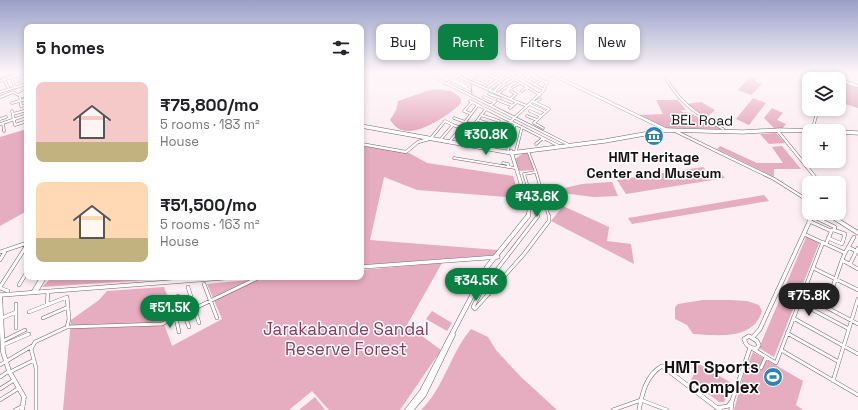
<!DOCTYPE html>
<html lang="en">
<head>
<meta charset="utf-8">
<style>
  :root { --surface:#fff; --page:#f2f2f2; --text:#202124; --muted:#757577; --accent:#0b8043 }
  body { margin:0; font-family:"Space Grotesk",sans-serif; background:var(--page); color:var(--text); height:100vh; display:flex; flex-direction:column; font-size:15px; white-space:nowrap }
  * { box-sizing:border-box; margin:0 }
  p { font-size:13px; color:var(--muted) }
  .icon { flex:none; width:22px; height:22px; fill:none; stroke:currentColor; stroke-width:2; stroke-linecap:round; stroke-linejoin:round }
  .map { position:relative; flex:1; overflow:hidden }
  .panel { position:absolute; left:24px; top:24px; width:340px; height:256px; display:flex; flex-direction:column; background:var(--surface); border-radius:8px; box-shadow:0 2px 6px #0003 }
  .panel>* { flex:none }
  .top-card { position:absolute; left:376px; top:24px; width:380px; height:36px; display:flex; gap:8px }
  .controls { position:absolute; left:802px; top:72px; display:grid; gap:8px }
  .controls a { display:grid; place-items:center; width:44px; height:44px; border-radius:8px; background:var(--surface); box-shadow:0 2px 6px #0003; font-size:20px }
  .price { position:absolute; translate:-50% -34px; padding:0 9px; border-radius:14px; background:var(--accent); color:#fff; font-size:13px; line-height:26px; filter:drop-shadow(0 1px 2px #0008) }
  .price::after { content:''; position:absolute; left:50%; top:24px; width:12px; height:9px; margin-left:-6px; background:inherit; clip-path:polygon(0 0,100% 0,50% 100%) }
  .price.selected { background:#222; color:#fff }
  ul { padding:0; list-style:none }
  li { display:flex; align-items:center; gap:12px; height:100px; padding:0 12px }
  li span { display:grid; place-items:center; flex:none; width:112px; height:80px; border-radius:8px; color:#555 }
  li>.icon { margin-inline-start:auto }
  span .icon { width:48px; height:48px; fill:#fffc; stroke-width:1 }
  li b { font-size:17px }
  h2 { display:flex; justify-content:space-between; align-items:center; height:48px; padding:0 12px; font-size:17px }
  .chip { padding:0 14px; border-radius:8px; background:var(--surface); box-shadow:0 2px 6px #0003; font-size:14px; line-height:36px }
  .chip.selected { background:var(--accent); color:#fff }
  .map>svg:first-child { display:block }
  .green { fill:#e6acbf }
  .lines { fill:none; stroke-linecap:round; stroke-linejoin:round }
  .stream { stroke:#c48399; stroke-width:1 }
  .minor-far1-casing { stroke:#776369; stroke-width:3 }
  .minor-casing { stroke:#776369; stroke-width:4 }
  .tertiary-far1-casing { stroke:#776369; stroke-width:3.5 }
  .tertiary-casing { stroke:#776369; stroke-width:4.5 }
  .secondary-far1-casing { stroke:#776369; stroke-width:4 }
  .secondary-casing { stroke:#776369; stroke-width:5 }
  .primary-casing { stroke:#776369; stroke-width:4.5 }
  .minor-far1 { stroke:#fff; stroke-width:2 }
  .minor { stroke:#fff; stroke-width:3 }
  .tertiary-far1 { stroke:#fff; stroke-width:2.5 }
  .tertiary { stroke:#fff; stroke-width:3.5 }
  .secondary-far1 { stroke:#fff; stroke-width:3 }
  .secondary { stroke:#fff; stroke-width:4 }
  .primary { stroke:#fff; stroke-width:3.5 }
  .labels { text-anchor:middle; stroke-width:3; stroke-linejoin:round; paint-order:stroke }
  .street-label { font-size:14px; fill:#171012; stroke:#fff }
  .poi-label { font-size:14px; font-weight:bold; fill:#171012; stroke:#fff }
  .near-park-label { font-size:17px; fill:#883858; stroke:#fff }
  .near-poi-label { font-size:17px; font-weight:bold; fill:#171012; stroke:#fff; text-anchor:end }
</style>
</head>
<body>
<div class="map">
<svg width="858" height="410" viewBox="0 0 858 410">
  <rect width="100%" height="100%" fill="#fceef3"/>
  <path class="green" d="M751,75L757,78L755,81L762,84L751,95L738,90Z
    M839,82L858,88V108L839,102Z
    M430,90C441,89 454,89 461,99V103C451,114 418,136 402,130C397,129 393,124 390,120L396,110L398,101Z
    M753,98L766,103L749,125L736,119Z
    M656,100H678L686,110H681L682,112L690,113L721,129L666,128L638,115L663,114Z
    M701,102L715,110L706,118L691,110L686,104Z
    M772,108L783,113L777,120L786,124L782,129H775L764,118Z
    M27,129V211L0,226V137Z
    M776,133L785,143L769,144L760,134Z
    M361,145L409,153L427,163L513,176L520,198L417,190L384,177L370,240L498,250L494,255L361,265Z
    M720,146L757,163H783L772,147L782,146L801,169H774V177L717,149Z
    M526,151L535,170L518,171L515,159Z
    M703,167L707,172L718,170L725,178L626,194L617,180Z
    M612,182L618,196L594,197L562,193L560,189L582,184Z
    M764,195L769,201L632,224L628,218Z
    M563,206L609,227L607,241L631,244L634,264L551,221Z
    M807,235L820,241L774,357L759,348Z
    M442,263L407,325L441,350L400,410H329L312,391L289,410H63L71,320L99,300L107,291L164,287L175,315L163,321L172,346L222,319L207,284L281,277H361V270Z
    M52,277H193L42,287Z
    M703,300H729L747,301L759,305L762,311C753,341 717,335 693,334L687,325L675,319V307L678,304Z
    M432,311L452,323L447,331L426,319Z
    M471,329L488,337L496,350L520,376L557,410H421C444,388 450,354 471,329Z
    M753,352L803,381L796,405L803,410H734L744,373Z
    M699,364L733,384L724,402H719L691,380Z
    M315,397L325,410H299Z"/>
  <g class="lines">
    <path class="stream" d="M472,95L471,84L478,73"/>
    <defs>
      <path id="minor-far1" d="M24,73L27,80
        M426,73L569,145
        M447,73L455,77
        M478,73L491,80
        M485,73L494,77
        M504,73L540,95
        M515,73L544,90
        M528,73L547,83
        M540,73L549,77
        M663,73C678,102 695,113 723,129
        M461,74L471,79
        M17,75L21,85
        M538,75L548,79
        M457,76L517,102
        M520,76L523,73
        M0,77L11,73
        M11,77L15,87
        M477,78L487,83
        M4,79L9,89
        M453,79L467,86
        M451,80L470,90
        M0,81L22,73
        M529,81L540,73
        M446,84L462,73
        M507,84L514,79
        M534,85L539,81
        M483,87L502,73
        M513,87L520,83
        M489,90L509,75
        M522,91L527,87
        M0,92L27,84
        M494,92L501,84
        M499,93L506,87
        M489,94L500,98
        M20,95L27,93
        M27,95L20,97L21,106L27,105
        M1,97L13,92L18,95L27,90
        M484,97L495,102L491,105
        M510,99L516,94L511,91
        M498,100L513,106
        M470,101L559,146
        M532,101L549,109L534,123L543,128
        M535,102L540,99
        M12,103L27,99
        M529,104L546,112
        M510,108L517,102L527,106
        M12,111L15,125L27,121
        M530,111L541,116
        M13,114L27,110
        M471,114L464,111L472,102
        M481,115L499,121
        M527,116L537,120
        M454,118L487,130
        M0,119L6,117
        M478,120L495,126
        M465,122L478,105
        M510,122L543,91L551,73
        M3,123L4,131
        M0,124L27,115
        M493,129L511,138
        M812,131L818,109
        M431,138L445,121L453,125
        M440,140L453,125L461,128
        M449,142L461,128L481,134L471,145
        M460,143L486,109
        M536,144L543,138
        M508,150L515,124
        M516,151L522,127
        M528,151L536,172
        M454,158L515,168
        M503,163L508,164V167
        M536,172L549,217
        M536,172L524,174L537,217
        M812,216L814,217"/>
      <path id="minor" d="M538,216L482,289L473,307L475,309L524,254L549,221V216
        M812,216L835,227L834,230L845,234L842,244L828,238
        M809,221L831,231
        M804,234L845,253L842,260L858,269
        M826,244L832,230
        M848,247L858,252
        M0,252L27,243
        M845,253L854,237
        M0,260L6,250
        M850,264L858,248
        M813,268L858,290
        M204,284L217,318
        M19,285L27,272
        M0,287L27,245
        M188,287L199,323
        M0,288L8,291
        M482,289L489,294
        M777,291L849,329
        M33,292L42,277
        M36,292L45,277
        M803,295L858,324
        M178,296L189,327
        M16,304V328
        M47,305L48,292
        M826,307L842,260
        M29,312L67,297L69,319L67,327L35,342L31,349L36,368V410
        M2,318L16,312
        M43,318L68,307
        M176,318L179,332
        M793,318L858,354
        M67,327L162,324L260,277
        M787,333L839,362
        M3,341L25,330
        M3,345L29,334
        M753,349L776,363L823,242
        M781,350L858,395
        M0,365L32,346
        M761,368L766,357
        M10,372L34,360
        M0,377L9,371
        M833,381L858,299
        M0,389L14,380
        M0,400L19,388
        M15,410L23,406
        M613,410L641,400L667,410"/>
      <path id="tertiary-far1" d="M549,73L667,130
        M777,130L820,183
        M675,131L774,179L809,201
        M361,144L406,152L418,142L429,139
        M826,213L833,217
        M811,217L813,213"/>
      <path id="tertiary" d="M831,216L858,233
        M361,267L498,257
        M1,295L235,277
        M749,336L757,341L759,345L757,348C750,349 746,346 744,339Z
        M753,337L760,329L812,216
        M717,408L728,406L732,401
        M639,410C642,394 646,375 662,366L720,410
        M731,410L732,401L750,348"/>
      <path id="secondary-far1" d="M814,73L834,79
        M839,80L858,86
        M511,151L529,210L528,217"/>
      <path id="secondary" d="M0,295L3,352L9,371L24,397L22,410
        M407,410L422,391L487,267L528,216
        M411,410L424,395L453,335"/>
      <path id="primary" d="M361,126L511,153L605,141L667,130L743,132L780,130L818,131
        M839,132L858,133"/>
    </defs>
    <use href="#minor-far1" class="minor-far1-casing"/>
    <use href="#minor" class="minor-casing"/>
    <use href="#tertiary-far1" class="tertiary-far1-casing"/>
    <use href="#tertiary" class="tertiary-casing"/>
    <use href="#secondary-far1" class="secondary-far1-casing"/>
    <use href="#secondary" class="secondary-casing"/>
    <use href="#primary" class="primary-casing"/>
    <use href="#minor-far1" class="minor-far1"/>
    <use href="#minor" class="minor"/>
    <use href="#tertiary-far1" class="tertiary-far1"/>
    <use href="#tertiary" class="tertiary"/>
    <use href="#secondary-far1" class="secondary-far1"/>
    <use href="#secondary" class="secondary"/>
    <use href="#primary" class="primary"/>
  </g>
  <linearGradient id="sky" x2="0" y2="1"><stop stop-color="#99a0c8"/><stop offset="0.56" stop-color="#fef7fa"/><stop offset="1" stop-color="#fef7fa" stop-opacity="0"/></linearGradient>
  <rect width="858" height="130" fill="url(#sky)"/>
  <defs>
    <symbol id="museum-disc" viewBox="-11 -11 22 22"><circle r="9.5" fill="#2e84b3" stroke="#fff"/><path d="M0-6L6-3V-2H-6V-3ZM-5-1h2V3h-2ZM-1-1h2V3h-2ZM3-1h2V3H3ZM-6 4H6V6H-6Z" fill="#fff"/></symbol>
    <symbol id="stadium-disc" viewBox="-11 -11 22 22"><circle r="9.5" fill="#2e84b3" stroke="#fff"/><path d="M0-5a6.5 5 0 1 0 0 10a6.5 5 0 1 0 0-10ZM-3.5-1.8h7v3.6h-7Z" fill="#fff"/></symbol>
  </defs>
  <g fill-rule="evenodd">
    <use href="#museum-disc" x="643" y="125" width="22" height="22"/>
    <use href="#stadium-disc" x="762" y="366" width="22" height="22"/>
  </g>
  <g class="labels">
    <g class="street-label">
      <text transform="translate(702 120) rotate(1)" y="5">BEL Road</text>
    </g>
    <g class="poi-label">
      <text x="654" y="162">HMT Heritage<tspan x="654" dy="16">Center and Museum</tspan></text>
    </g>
    <g class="near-park-label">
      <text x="346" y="335">Jarakabande Sandal<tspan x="346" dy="20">Reserve Forest</tspan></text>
    </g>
    <g class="near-poi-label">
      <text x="759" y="373">HMT Sports<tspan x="759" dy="20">Complex</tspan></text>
    </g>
  </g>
</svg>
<div class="controls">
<a><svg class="icon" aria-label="layers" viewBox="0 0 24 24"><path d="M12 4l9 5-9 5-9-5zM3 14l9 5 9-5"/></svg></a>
<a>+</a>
<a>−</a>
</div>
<b class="price" style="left:486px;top:156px">₹30.8K</b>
<b class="price" style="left:537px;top:218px">₹43.6K</b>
<b class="price" style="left:476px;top:302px">₹34.5K</b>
<b class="price selected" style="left:809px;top:317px">₹75.8K</b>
<b class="price" style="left:170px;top:329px">₹51.5K</b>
<div class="top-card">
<a class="chip">Buy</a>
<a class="chip selected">Rent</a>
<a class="chip">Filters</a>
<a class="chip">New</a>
</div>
<section class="panel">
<h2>5 homes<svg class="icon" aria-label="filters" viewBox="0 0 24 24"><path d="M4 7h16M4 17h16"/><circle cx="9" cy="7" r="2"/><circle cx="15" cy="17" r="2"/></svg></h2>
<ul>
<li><span style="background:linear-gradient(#f6c9c9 75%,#c2b280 0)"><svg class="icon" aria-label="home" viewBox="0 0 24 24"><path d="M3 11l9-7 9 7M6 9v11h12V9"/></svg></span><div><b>₹75,800/mo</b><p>5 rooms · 183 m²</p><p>House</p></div></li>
<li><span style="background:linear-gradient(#ffd9b3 70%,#c2b280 0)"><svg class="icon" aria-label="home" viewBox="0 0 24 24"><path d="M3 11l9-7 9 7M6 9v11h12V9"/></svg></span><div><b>₹51,500/mo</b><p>5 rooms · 163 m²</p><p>House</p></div></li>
</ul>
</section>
</div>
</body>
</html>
